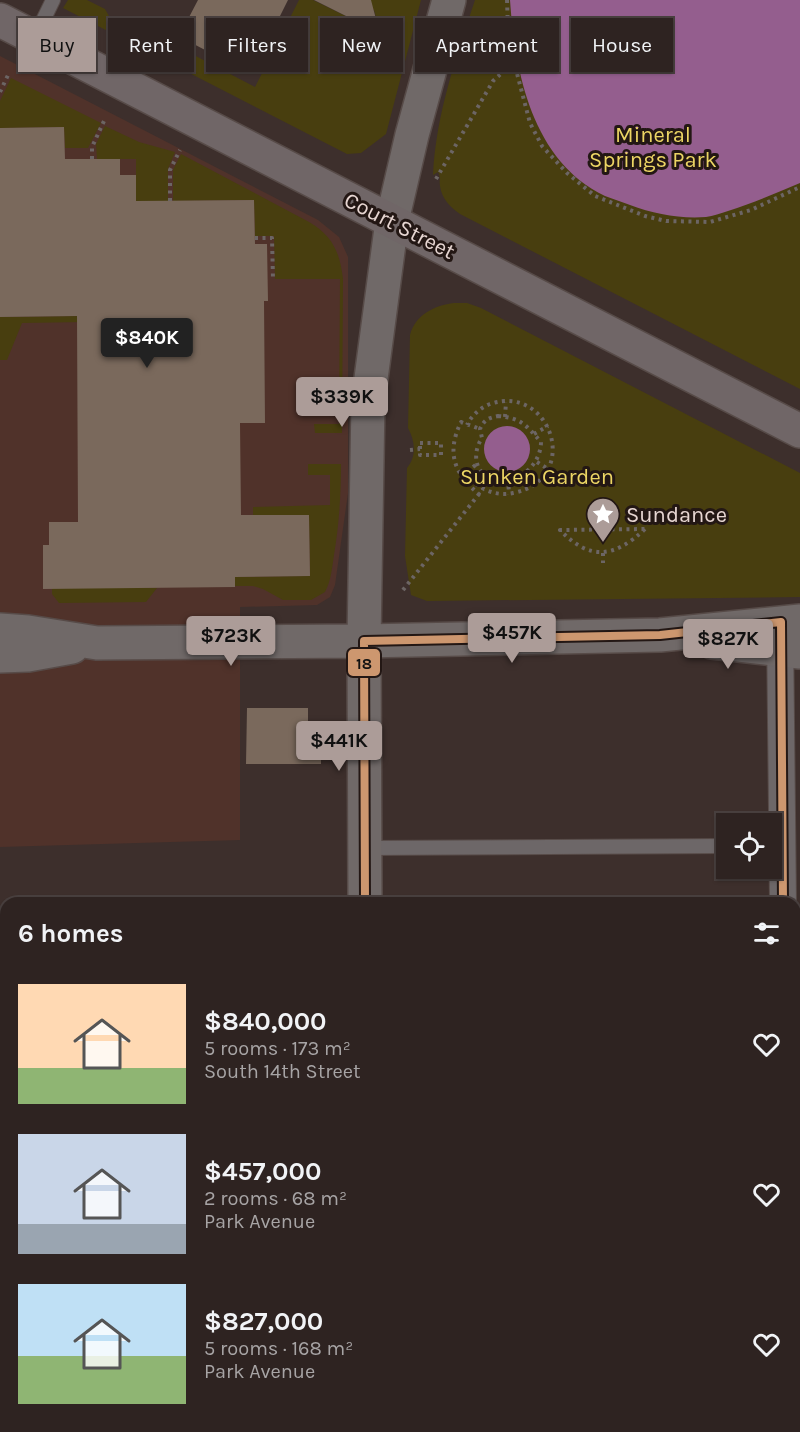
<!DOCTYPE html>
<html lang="en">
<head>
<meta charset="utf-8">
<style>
  :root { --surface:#2e2321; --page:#362b2a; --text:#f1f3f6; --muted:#a7a4a5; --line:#49403f; --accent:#ac9c98 }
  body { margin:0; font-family:Karla,sans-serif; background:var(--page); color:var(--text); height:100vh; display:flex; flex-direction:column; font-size:22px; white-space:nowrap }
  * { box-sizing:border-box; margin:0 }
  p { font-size:20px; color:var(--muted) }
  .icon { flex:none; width:33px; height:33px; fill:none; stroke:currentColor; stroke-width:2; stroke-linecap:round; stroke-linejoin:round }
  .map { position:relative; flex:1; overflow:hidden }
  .details { position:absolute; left:0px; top:897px; width:801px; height:536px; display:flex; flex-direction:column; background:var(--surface); border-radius:18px 18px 0 0; box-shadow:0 2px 4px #0004,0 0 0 2px var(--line) }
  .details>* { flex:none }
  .guide { position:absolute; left:18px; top:18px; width:765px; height:54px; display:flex; gap:12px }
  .controls { position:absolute; left:716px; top:813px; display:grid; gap:12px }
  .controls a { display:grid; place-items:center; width:66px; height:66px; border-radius:0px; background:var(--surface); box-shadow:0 2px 4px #0004,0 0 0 2px var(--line); font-size:30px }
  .price { position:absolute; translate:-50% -51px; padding:0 14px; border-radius:6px; background:var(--accent); color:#111; font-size:20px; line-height:39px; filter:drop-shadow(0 2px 3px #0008) }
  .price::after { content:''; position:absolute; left:50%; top:36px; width:18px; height:14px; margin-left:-9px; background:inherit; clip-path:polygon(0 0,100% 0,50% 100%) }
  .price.on { background:#222; color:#fff }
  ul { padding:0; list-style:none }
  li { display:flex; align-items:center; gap:18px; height:150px; padding:0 18px }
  li span { display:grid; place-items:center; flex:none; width:168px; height:120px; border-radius:0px; color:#555 }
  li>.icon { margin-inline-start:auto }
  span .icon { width:72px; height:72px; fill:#fffc; stroke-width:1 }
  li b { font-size:26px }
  h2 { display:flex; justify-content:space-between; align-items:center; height:72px; padding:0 18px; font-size:26px }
  .chip { padding:0 21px; border-radius:0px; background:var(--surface); box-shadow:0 2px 4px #0004,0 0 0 2px var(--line); font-size:21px; line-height:54px }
  .chip.on { background:var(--accent); color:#111 }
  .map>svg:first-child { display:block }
  .built { fill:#50322a }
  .green { fill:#483e0f }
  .water { fill:#945e8e }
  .building { fill:#7a695c }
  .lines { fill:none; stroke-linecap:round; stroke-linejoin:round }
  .lane-casing { stroke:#574b48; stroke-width:16 }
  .street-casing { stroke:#574b48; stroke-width:28 }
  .secondary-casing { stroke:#574b48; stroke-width:36 }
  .primary-casing { stroke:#574b48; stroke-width:36 }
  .path { stroke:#6c6564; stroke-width:4; stroke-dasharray:3 4.5; stroke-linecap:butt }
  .lane { stroke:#6d6768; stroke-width:14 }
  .street { stroke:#6d6768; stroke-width:26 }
  .secondary { stroke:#706968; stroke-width:33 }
  .primary { stroke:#706667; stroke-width:33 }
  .bus-1-casing { stroke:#231714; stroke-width:12 }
  .bus-1 { stroke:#cd976f; stroke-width:8 }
  .labels { text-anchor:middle; stroke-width:6; stroke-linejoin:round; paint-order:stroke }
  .park-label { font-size:22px; fill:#ecd564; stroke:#231714 }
  .street-label { font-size:22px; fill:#e7d6d2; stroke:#231714 }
  .poi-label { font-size:22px; fill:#e7d6d2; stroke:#231714; text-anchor:start }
  .line-badge { stroke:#231714; stroke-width:2 }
  .pale-badge-label { font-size:16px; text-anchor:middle; font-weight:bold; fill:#111 }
</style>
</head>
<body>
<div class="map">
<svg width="800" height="1432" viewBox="0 0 800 1432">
  <rect width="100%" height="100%" fill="#3d2f2c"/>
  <path class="built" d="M0,56L318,220L339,237L348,257V493L335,585L330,597L317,605L240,607V840L0,847Z"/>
  <path class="green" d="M68,0H87L105,9L114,25L153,43L169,42L255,87L299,0H313L364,25L372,24L376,17L374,10L367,6L370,0H421L386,134L361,153L347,154L63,8Z
    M475,0H800V389L460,214C450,207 442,199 440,186C439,180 441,178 438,172L433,175C436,114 456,58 475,0Z
    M11,78L101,123L88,148H65L64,127L0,128V101Z
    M105,126L139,142L175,152L168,169V201H136V159H97L96,144Z
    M181,154L309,222C333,236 340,253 343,279L342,433H315L314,424H339L340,279H275L274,236H255L254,200L173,201V170Z
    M454,303H467L481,308L800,473V597L427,601L411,595L405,556L407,468C417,456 415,441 408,428L410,335C415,315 435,305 454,303Z
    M85,316L86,322L22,323L7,360H0V317Z
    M308,464H341C341,495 339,525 334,555C332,568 331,581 325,592L311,600H283L263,589L253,586H235V577L310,576L309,515H269L253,521V507L330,505V475H308Z
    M52,588H157L146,602L59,603L52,594Z"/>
  <path class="water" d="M510,0H800V183C776,193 753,203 728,211C721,213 713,216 706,217C680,219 654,214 630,205C622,202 613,199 605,196C532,161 515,72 510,0Z
    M484 449a23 23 0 1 1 46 0a23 23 0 1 1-46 0Z"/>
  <path class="building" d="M198,0H288L251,74L184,39L192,24L187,21Z
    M314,0H371L377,23L364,25Z
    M64,127L65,159H120V175H136V201L254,200L255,244H267L268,301H264L265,423H240L241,515H309L310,576L235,577V587L43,589V545H49V522H78L77,316L0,317V128Z
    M247,708H308V725H321V764H246Z"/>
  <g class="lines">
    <defs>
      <path id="lane" d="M35,37L53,0
        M365,848L726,846
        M795,1176H800"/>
      <path id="street" d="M780,631L783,903
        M795,1011H800
        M0,1017H6
        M795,1333H800
        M0,1348H6"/>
      <path id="secondary" d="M0,630L28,632L97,643L364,641L660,635L800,621
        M712,642L800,652
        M0,656L28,655L72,647
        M365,903L364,641L368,401L392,221L412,135L449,0
        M367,1426V1432"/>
      <path id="primary" d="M0,20L800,431"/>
    </defs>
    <use href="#lane" class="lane-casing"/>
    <use href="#street" class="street-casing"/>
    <use href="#secondary" class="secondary-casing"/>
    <use href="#primary" class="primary-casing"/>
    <path class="path" d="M507,0L508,30L514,62L530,123L542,146L567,173L595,196L645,216L666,221L710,222L751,210L800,187
      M0,92L9,73
      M92,159V147L104,121
      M436,179L493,81L514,62
      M170,201V170L180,150
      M255,238H272L273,279
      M498,416C521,418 526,425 541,442C541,463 521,483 498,480C475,478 471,454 482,438L480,429C484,420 488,418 498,416Z
      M505,417L506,402
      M534,434L548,426
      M420,443H441V455H420Z
      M410,450L420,449
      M537,462L548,469
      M465,473C477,488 494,497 513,493C583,479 551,383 490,404C480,408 472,415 467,425
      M461,476L477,464
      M508,479L509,494
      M480,495C454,474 446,453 461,422L480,429
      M645,529C614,558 590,561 560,530Z
      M603,553V563
      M403,590L483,489"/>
    <use href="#lane" class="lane"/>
    <use href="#street" class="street"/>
    <use href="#secondary" class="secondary"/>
    <use href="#primary" class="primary"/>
    <defs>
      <path id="bus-1" d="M365,903L364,641L660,635L781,622L783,903"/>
    </defs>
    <use href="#bus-1" class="bus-1-casing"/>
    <use href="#bus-1" class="bus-1"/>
  </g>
  <defs>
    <symbol id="sight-pin" viewBox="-11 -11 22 30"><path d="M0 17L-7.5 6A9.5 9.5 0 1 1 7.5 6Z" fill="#ac9c98" stroke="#231714"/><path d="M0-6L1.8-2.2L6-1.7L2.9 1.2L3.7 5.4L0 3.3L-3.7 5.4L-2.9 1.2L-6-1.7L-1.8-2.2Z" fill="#fff"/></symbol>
  </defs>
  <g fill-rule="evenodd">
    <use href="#sight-pin" x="584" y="495" width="38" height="52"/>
  </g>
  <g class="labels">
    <g class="park-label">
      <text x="653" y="142">Mineral<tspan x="653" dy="25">Springs Park</tspan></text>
      <text x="537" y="484">Sunken Garden</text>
    </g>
    <g class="street-label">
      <text transform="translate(400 225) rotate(27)" y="8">Court Street</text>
    </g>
    <g class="poi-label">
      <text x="626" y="522">Sundance</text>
    </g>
  </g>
  <rect class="line-badge" x="347" y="648" width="34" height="29" rx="6" fill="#cd976f"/>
  <g class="pale-badge-label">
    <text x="364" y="669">18</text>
  </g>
</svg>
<div class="controls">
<a><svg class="icon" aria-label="locate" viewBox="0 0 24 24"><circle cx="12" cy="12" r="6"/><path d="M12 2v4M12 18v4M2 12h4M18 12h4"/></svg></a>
</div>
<b class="price on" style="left:147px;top:369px">$840K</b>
<b class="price" style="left:342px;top:428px">$339K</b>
<b class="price" style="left:512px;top:664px">$457K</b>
<b class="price" style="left:231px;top:667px">$723K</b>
<b class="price" style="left:728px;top:670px">$827K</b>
<b class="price" style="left:339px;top:772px">$441K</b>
<div class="guide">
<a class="chip on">Buy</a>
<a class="chip">Rent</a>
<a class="chip">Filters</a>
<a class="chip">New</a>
<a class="chip">Apartment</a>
<a class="chip">House</a>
</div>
<section class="details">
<h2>6 homes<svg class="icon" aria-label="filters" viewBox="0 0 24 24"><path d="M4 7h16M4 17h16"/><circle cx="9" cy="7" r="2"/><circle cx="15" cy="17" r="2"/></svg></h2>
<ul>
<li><span style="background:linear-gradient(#ffd9b3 70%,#8fb573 0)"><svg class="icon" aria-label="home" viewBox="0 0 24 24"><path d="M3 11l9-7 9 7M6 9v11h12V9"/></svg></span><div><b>$840,000</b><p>5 rooms · 173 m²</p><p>South 14th Street</p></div><svg class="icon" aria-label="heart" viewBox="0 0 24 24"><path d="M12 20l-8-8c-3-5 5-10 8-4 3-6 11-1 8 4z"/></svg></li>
<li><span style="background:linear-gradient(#c9d6e8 75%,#9aa5b1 0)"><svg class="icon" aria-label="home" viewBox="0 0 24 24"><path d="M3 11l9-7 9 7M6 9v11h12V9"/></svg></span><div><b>$457,000</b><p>2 rooms · 68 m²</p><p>Park Avenue</p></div><svg class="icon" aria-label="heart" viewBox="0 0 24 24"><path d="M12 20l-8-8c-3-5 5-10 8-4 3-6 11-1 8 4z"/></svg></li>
<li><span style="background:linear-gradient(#bfe0f5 60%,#8fb573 0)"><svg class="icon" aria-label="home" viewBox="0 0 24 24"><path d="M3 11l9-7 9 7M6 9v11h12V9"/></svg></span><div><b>$827,000</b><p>5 rooms · 168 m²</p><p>Park Avenue</p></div><svg class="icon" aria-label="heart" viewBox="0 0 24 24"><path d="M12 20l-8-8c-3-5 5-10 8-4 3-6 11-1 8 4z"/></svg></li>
</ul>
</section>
</div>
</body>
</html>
